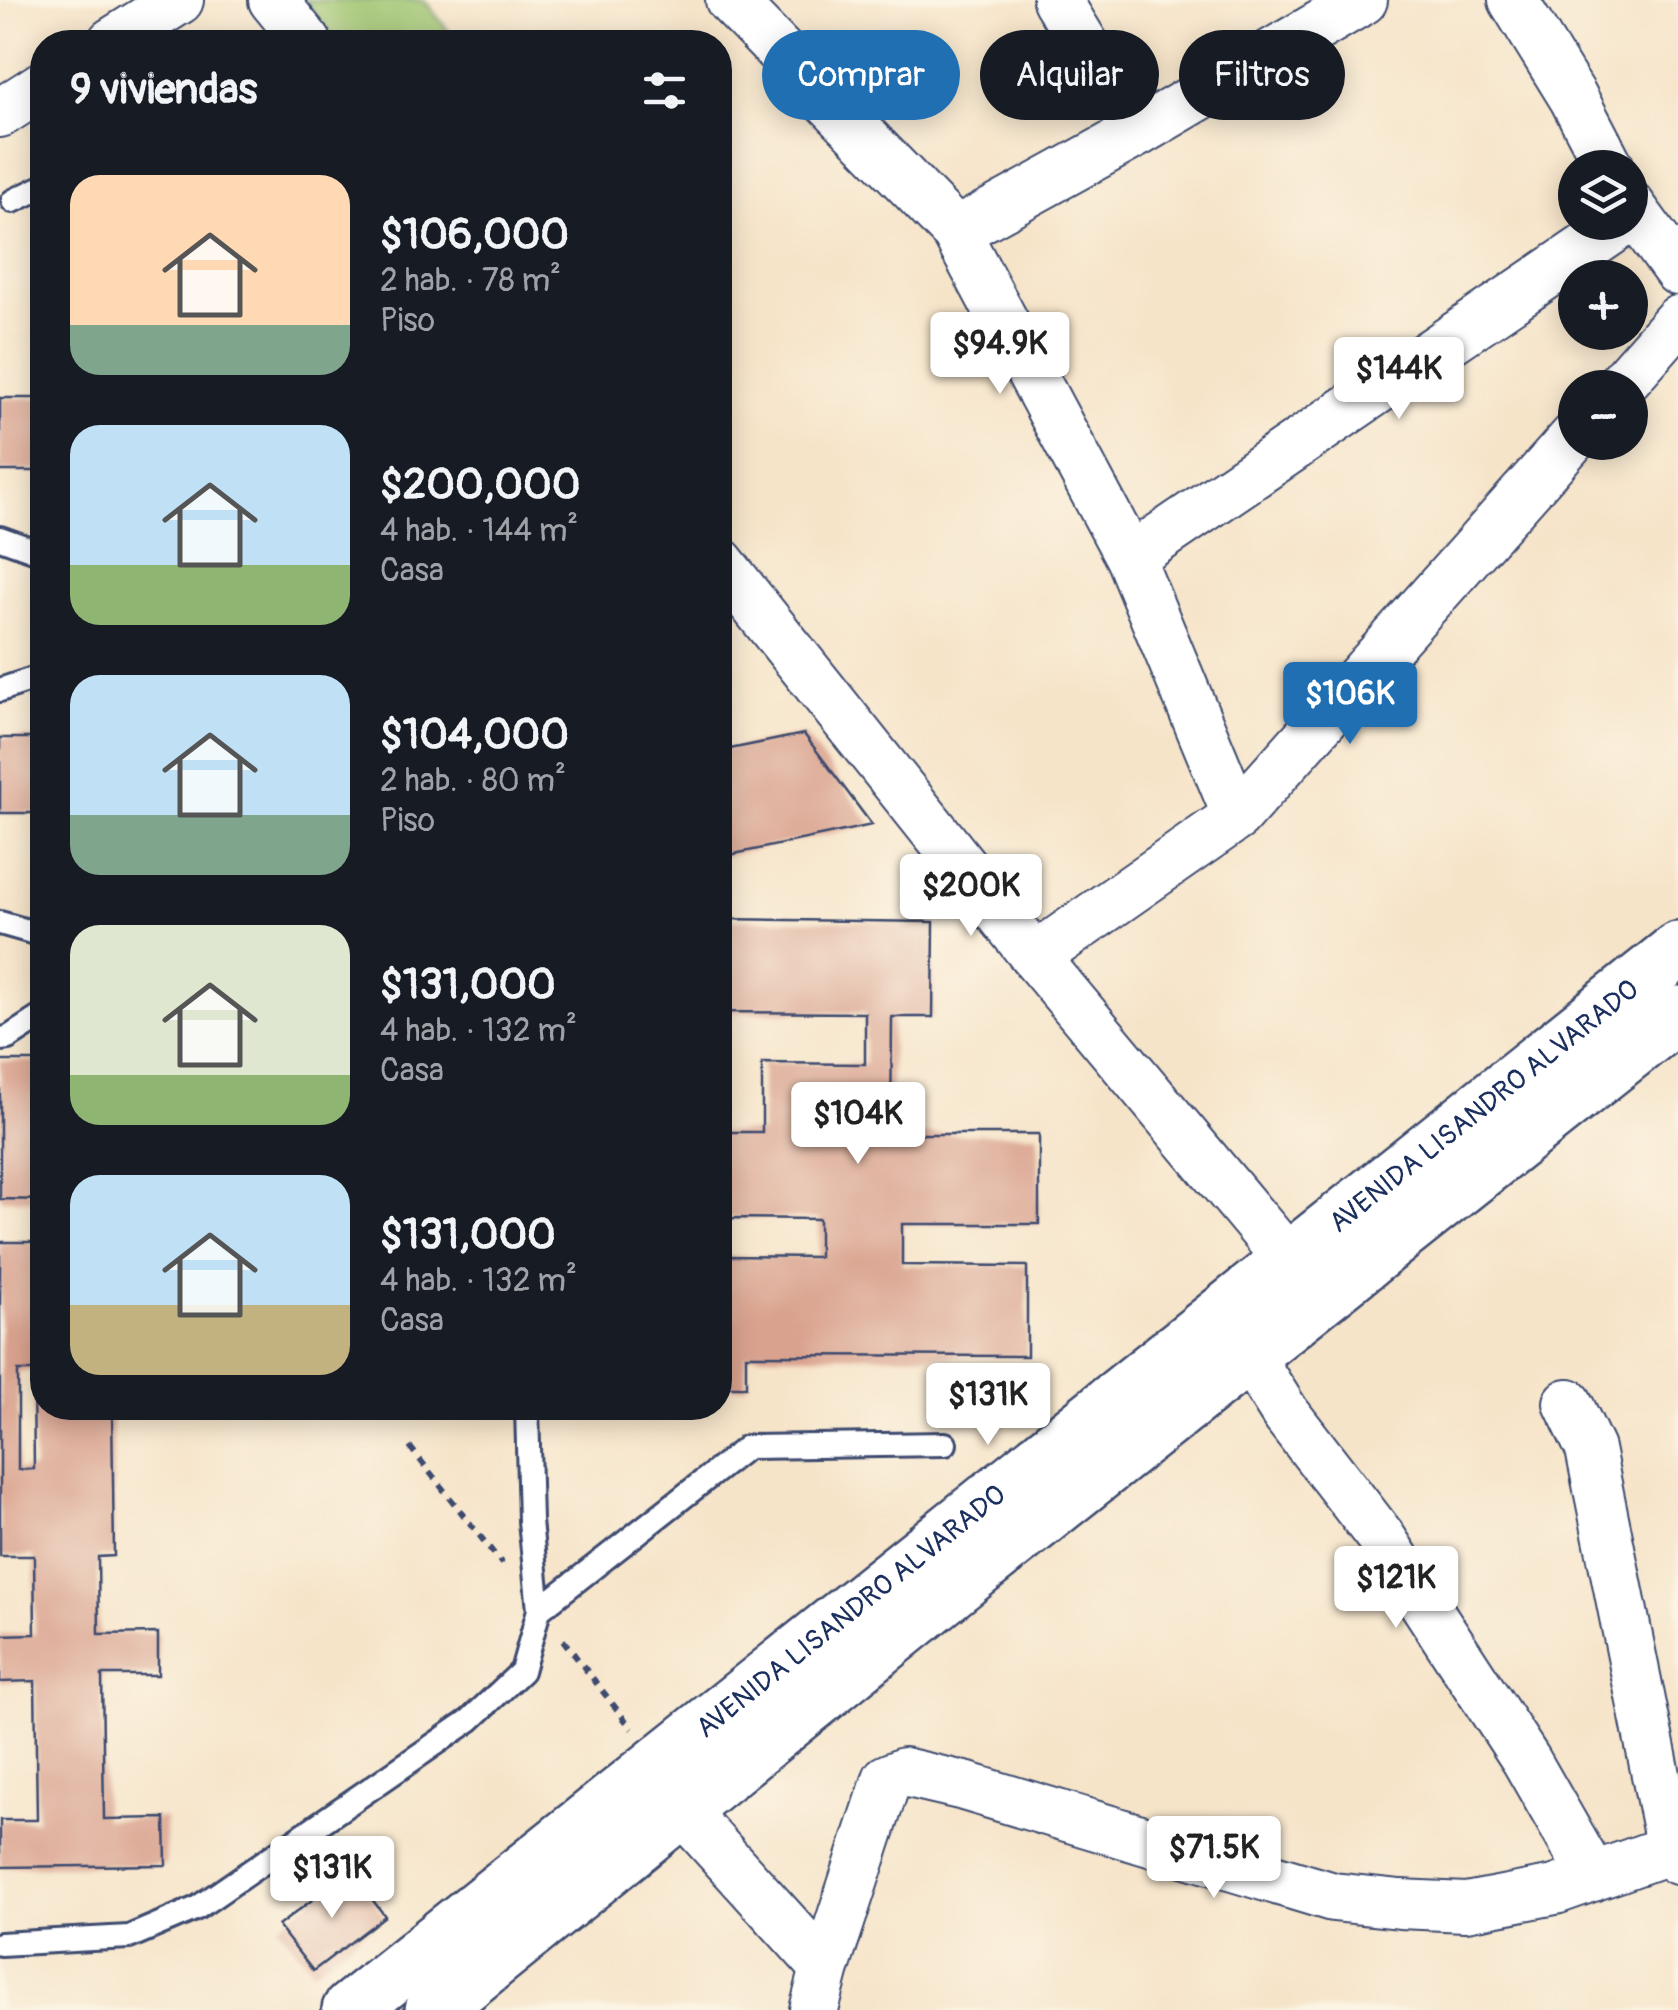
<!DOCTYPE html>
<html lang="es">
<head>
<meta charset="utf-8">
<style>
  :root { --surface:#171b24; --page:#20242c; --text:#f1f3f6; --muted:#9ea1a6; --accent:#1f6fb2 }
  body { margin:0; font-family:Pangolin,sans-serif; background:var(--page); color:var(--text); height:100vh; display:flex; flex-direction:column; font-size:38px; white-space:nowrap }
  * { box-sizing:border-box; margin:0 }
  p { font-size:32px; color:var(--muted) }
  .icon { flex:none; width:55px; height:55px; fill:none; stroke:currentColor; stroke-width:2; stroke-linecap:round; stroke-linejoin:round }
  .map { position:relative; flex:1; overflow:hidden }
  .side { position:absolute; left:30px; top:30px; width:702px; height:1390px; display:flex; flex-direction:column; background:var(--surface); border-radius:40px; box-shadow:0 5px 25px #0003 }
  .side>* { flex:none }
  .guide { position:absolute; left:762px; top:30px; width:765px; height:90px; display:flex; gap:20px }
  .fabs { position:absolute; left:1558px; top:150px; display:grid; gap:20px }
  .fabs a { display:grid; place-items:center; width:90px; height:90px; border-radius:50%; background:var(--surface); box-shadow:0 5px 25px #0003; font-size:50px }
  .price { position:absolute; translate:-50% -85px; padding:0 22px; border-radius:10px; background:#fff; color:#222; font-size:32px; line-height:65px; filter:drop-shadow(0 2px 5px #0008) }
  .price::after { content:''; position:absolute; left:50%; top:60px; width:30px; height:22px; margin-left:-15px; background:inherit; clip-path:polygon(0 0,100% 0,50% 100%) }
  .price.active { background:var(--accent); color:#fff }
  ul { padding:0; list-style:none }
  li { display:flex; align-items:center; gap:30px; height:250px; padding:0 40px }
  li span { display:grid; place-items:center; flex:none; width:280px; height:200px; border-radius:30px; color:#555 }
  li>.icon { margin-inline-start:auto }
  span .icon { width:120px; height:120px; fill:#fffc; stroke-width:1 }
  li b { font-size:42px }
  h2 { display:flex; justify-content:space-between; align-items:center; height:120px; padding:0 40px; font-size:42px }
  .chip { padding:0 35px; border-radius:45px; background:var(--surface); box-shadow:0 5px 25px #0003; font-size:35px; line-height:90px }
  .chip.active { background:var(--accent); color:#fff }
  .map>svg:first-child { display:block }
  .green { fill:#9ec46f; stroke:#5c7a66; stroke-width:2.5 }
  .building { fill:#d9a28e }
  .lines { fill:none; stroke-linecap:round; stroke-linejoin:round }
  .service-casing { stroke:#3c4a6e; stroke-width:28 }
  .minor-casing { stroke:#3c4a6e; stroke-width:52 }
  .tertiary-casing { stroke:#3c4a6e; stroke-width:60 }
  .path { stroke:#3c4a6e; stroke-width:6; stroke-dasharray:8 8; stroke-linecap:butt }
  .service { stroke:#fff; stroke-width:22 }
  .minor { stroke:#fff; stroke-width:48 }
  .tertiary { stroke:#fff; stroke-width:55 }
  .labels { text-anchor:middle; stroke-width:8; stroke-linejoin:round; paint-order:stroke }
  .street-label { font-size:28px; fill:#1b2f5e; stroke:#fcf5e5 }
</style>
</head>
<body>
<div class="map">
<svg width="1678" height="2010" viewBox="0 0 1678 2010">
  <rect width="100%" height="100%" fill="#fcf5e5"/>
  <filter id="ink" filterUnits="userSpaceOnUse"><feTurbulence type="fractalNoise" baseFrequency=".01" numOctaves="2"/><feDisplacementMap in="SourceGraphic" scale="20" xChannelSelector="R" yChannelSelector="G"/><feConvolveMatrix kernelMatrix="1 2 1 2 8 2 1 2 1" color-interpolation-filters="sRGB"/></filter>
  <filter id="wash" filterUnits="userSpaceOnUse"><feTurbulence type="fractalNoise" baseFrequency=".0048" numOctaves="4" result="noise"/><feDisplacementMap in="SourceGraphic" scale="40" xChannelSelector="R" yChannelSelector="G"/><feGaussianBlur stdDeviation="2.25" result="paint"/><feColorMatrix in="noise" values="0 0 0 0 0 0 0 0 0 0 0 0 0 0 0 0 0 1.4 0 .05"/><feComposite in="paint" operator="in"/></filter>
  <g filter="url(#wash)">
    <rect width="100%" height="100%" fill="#f6e4c9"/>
    <path class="green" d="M304,0H424L457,42H337Z"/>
    <g id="blocks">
      <path class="building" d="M0,398H42V471H0Z
        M804,734L872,825L720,857V751Z
        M0,738H42V813H0Z
        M720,919L934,922L933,1017H892L891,1134H1039V1224H902V1265L1027,1266V1356L746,1355V1387H720V1256L819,1257V1219L727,1218V1244H720V1132H762V1063L865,1064V1013L720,1012Z
        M0,1061H42V1200L0,1199Z
        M0,1242H40L41,1371H18V1470L34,1469L33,1378H42V1408H112L114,1556L98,1557L99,1634L158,1633V1675H102L104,1819L165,1818L166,1865L0,1867V1820H37L35,1681L0,1682V1635L35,1634L34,1556H0Z
        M350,1871L385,1916L313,1971L278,1926Z"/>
    </g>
  </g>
  <g filter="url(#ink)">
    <use href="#blocks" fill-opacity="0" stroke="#3c4a6e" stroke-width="2.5"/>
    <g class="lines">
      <defs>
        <path id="service" d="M13,201L42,187
          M0,538L42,553
          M0,690L42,676
          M0,923L42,935
          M0,1039L8,1038L42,1016
          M539,1610L747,1447L945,1444
          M0,1944L129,1937L197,1908L470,1720L522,1671L539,1610L530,1521L527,1408"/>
        <path id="minor" d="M273,0L307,42
          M730,0L956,232L1130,558L1237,816
          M1057,0L1138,132
          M1513,0L1573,97L1610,168
          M112,42L179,0
          M0,113L42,86
          M1630,205L1678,271
          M956,232L1138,132L1363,0
          M1618,388L1678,320
          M1130,558L1624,222
          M720,562L1035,957L1290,1262
          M1035,957L1237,816L1575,436
          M1249,1356L1285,1413L1380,1536L1526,1760L1593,1877
          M1568,1403L1590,1449L1671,1849L1678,1860
          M655,1780L825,1968L814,2010
          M825,1968L887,1779L904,1772L964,1786L1333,1897L1400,1904L1466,1907L1555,1890L1671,1849"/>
        <g id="tertiary">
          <path id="s1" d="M350,2010L1678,950"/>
          <path d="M433,2010L957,1586L1678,1014"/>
        </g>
      </defs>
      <use href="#service" class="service-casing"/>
      <use href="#minor" class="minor-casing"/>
      <use href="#tertiary" class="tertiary-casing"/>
      <path class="path" d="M410,1447L502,1564
        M563,1640L632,1729"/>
      <use href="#service" class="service"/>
      <use href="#minor" class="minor"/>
      <use href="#tertiary" class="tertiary"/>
    </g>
  </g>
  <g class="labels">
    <g class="street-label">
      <text dy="10" stroke="none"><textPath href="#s1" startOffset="1450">AVENIDA LISANDRO ALVARADO</textPath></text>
      <text dy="10" stroke="none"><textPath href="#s1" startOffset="640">AVENIDA LISANDRO ALVARADO</textPath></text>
    </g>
  </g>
</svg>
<div class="fabs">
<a><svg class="icon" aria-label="layers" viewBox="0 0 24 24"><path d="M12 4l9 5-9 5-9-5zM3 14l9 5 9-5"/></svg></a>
<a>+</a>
<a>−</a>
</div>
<b class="price" style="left:1000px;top:397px">$94.9K</b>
<b class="price" style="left:1399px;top:422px">$144K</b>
<b class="price active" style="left:1350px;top:747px">$106K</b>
<b class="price" style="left:971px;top:939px">$200K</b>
<b class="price" style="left:858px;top:1167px">$104K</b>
<b class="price" style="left:988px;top:1448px">$131K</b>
<b class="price" style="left:1396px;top:1631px">$121K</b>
<b class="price" style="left:1214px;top:1901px">$71.5K</b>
<b class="price" style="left:332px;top:1921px">$131K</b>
<div class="guide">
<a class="chip active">Comprar</a>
<a class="chip">Alquilar</a>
<a class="chip">Filtros</a>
</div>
<section class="side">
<h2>9 viviendas<svg class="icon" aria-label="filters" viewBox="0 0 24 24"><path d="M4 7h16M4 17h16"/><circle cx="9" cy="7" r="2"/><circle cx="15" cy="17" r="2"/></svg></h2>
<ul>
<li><span style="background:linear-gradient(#ffd9b3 75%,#7fa58c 0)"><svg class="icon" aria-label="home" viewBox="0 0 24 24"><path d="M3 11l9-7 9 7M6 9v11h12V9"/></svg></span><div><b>$106,000</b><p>2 hab. · 78 m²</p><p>Piso</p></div></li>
<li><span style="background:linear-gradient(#bfe0f5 70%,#8fb573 0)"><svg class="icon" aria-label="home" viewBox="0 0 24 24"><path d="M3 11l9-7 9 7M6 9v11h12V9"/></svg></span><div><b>$200,000</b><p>4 hab. · 144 m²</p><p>Casa</p></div></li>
<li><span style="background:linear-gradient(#bfe0f5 70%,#7fa58c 0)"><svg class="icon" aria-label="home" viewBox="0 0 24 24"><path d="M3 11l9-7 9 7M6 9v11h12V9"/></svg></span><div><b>$104,000</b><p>2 hab. · 80 m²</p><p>Piso</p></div></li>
<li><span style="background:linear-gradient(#dfe7d0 75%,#8fb573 0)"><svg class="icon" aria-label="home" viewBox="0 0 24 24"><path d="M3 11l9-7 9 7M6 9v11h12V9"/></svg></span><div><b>$131,000</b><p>4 hab. · 132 m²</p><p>Casa</p></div></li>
<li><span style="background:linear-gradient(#bfe0f5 65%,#c2b280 0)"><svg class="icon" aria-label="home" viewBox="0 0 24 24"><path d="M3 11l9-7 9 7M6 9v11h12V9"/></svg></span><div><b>$131,000</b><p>4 hab. · 132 m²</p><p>Casa</p></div></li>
</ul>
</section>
</div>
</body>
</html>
